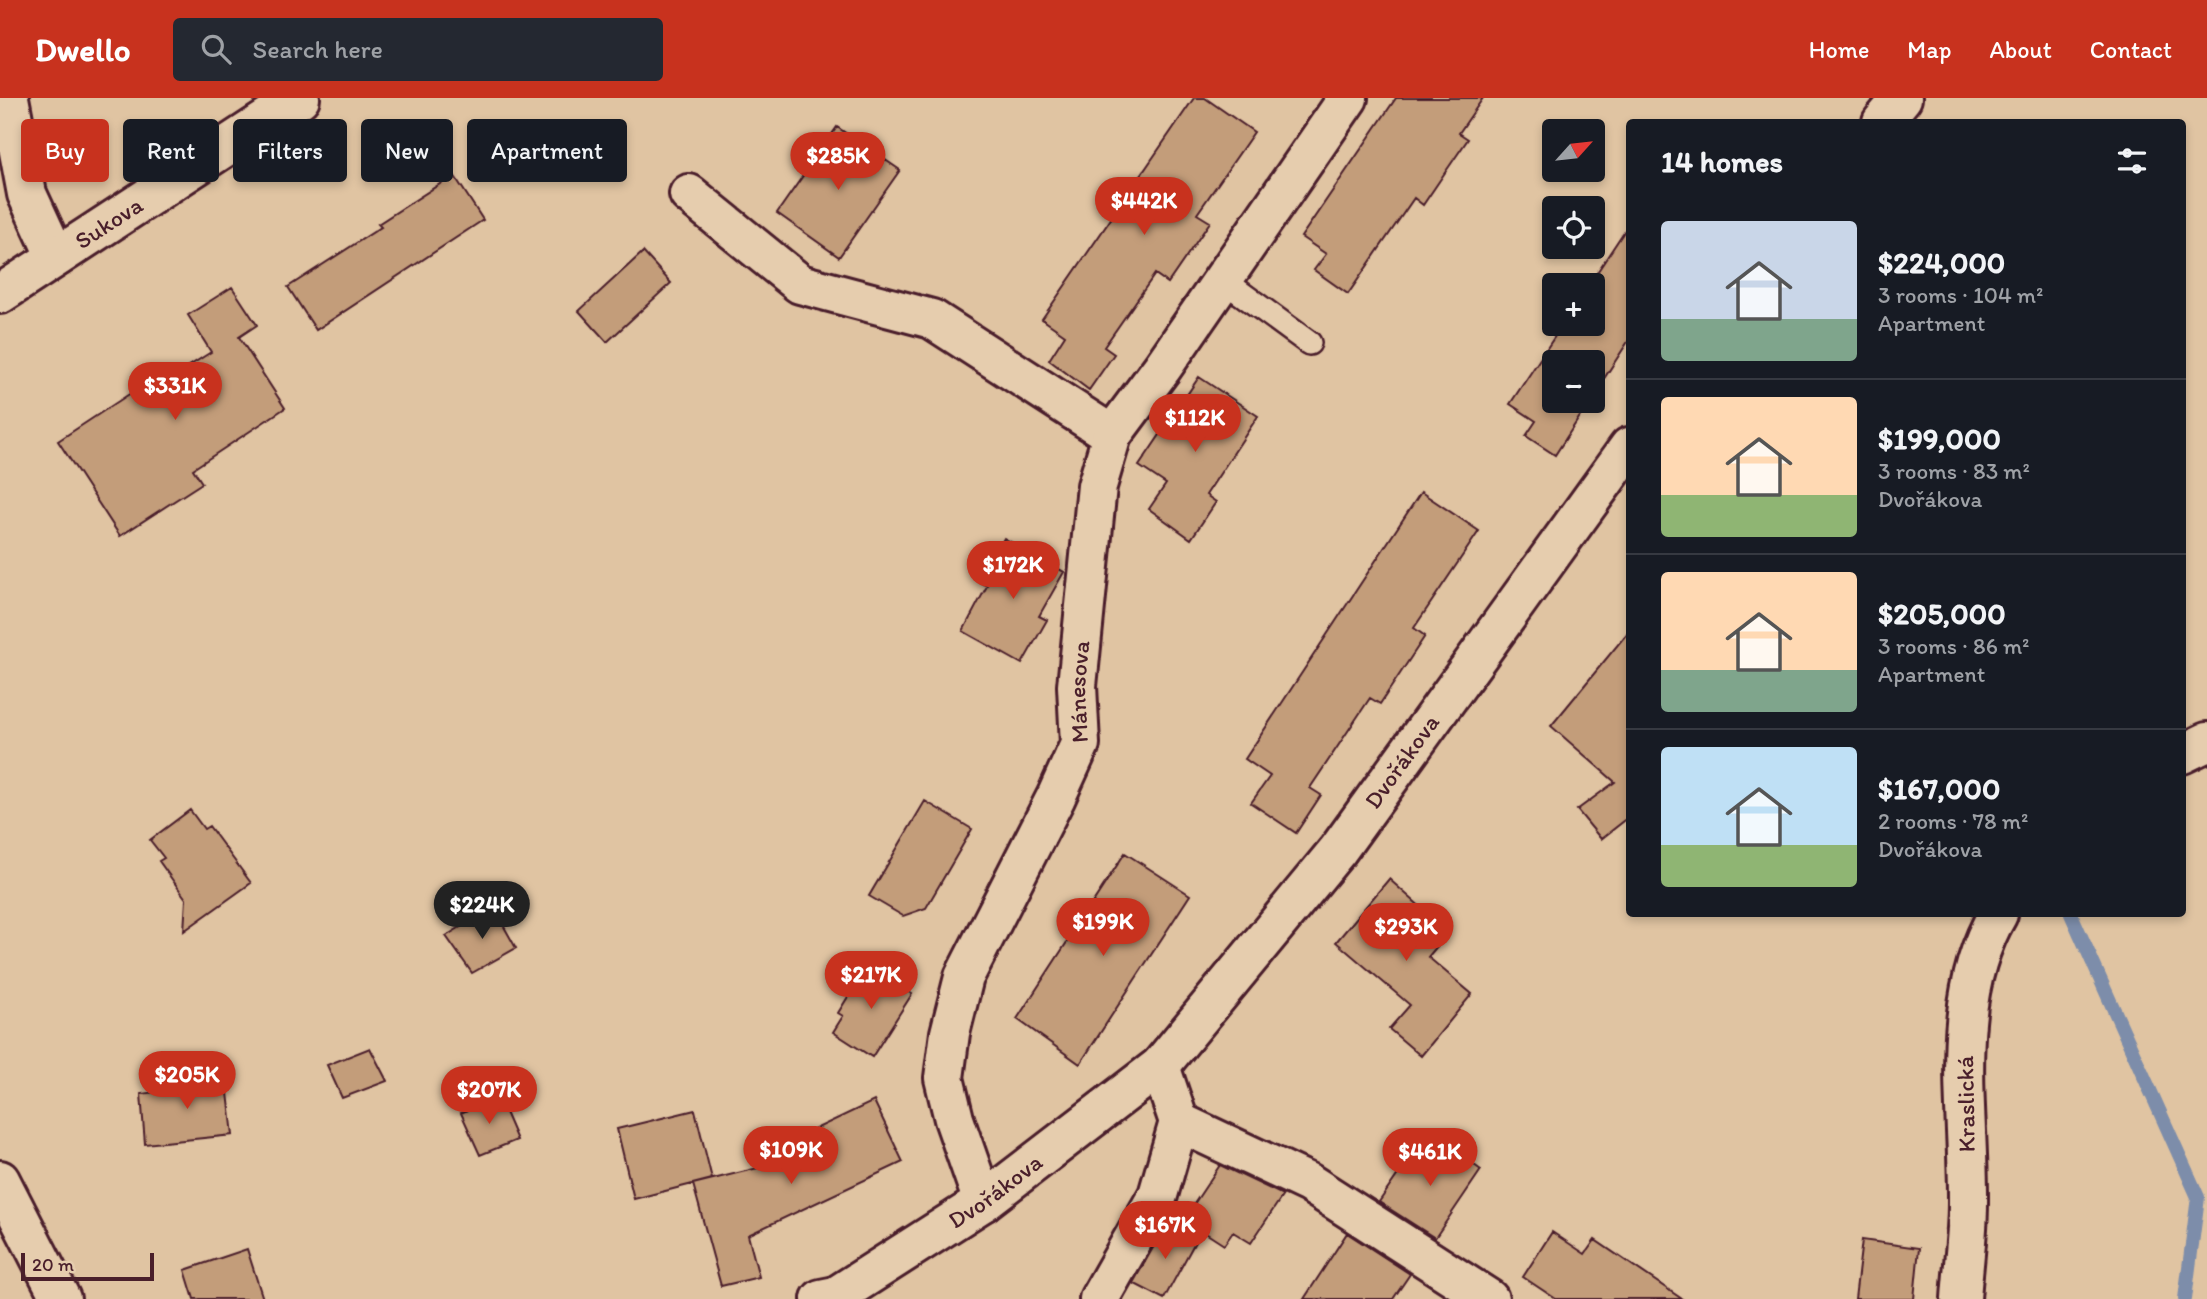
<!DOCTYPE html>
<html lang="en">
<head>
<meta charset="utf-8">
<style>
  :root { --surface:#171b24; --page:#242831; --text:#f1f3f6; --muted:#9ea1a6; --line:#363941; --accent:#c8321e }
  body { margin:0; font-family:Itim,sans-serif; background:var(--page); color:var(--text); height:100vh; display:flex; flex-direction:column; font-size:26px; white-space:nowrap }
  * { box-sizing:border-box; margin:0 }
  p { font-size:23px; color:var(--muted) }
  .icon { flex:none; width:38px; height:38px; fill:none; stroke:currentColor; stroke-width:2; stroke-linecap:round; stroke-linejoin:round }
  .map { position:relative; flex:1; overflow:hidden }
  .sheet { position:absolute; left:1626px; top:21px; width:560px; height:798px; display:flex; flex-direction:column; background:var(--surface); border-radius:7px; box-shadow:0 4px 10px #0003 }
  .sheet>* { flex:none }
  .banner { position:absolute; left:21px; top:21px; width:665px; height:63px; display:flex; gap:14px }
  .needle { width:46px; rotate:63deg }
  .controls { position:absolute; left:1542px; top:21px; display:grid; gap:14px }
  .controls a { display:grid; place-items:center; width:63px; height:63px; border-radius:7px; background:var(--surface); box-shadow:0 4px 10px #0003; font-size:35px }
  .scale { position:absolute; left:21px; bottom:18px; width:133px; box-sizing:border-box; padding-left:7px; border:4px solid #4a1f2b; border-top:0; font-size:19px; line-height:24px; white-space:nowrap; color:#4a1f2b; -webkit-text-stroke:5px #e6cdae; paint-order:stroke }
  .price { position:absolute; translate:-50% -60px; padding:0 16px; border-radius:24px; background:var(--accent); color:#fff; font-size:23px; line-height:46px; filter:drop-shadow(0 2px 4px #0008) }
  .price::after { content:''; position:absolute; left:50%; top:42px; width:21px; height:16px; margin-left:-10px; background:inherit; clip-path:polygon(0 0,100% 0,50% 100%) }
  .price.current { background:#222; color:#fff }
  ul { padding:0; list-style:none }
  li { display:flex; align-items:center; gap:21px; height:175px; padding:0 35px }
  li+li { border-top:2px solid var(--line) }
  li span { display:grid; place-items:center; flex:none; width:196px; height:140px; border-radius:7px; color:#555 }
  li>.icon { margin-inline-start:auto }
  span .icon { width:84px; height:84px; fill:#fffc; stroke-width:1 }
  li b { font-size:30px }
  h2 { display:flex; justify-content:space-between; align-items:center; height:84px; padding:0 35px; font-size:30px }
  .pill { padding:0 24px; border-radius:7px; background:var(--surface); box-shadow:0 4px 10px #0003; font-size:24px; line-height:63px }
  .pill.current { background:var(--accent); color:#fff }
  header { display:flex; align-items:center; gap:42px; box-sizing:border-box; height:98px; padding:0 35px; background:var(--accent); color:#fff }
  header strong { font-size:33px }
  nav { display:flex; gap:38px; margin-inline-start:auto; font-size:24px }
  .search { width:490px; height:63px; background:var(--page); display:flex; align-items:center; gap:18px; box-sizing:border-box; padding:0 24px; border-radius:7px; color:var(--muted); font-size:26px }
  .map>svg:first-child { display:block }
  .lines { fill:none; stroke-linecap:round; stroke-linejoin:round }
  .stream { stroke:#7d8daa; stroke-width:14 }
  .building { fill:#c39d7a; stroke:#4a1f2b; stroke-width:2 }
  .lane-casing { stroke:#4a1f2b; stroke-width:28 }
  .street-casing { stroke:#4a1f2b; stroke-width:44 }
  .secondary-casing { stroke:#4a1f2b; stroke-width:44 }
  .lane { stroke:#e6cdae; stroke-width:23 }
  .street { stroke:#e6cdae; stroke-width:38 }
  .secondary { stroke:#e6cdae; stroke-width:38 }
  .labels { text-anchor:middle; stroke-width:5; stroke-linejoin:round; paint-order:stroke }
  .street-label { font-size:24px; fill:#4a1f2b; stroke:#e6cdae }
</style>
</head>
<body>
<header>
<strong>Dwello</strong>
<div class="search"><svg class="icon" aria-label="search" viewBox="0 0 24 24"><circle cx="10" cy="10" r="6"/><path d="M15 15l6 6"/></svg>Search here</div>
<nav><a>Home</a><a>Map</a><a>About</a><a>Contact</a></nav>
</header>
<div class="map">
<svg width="2207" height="1201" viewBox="0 0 2207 1201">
  <rect width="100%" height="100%" fill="#e0c4a2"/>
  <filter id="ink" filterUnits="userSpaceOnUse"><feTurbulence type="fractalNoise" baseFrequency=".0143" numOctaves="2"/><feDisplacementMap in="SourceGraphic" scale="14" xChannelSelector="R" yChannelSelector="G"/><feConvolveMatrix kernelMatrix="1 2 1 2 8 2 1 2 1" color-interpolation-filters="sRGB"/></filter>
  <g filter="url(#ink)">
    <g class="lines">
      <path class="stream" d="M2071,816L2198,1099L2185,1201"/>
    </g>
    <path class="building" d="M1194,0H1205L1254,34L1197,116L1210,124L1168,185L1155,176L1104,249L1114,256L1089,292L1049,262L1065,237L1042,221Z
      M1396,0H1483L1459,35L1468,41L1444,76L1423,107L1414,100L1348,196L1314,172L1326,156L1301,139Z
      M837,29L900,72L839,159L777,115Z
      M454,77L483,122L316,232L288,189L381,129L378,126Z
      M1629,126V242L1592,299V264H1554V303H1590L1555,357L1526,338L1536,323L1510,306L1563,226H1592V182Z
      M643,154L671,185L607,244L579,213Z
      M232,189L257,227L239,239L285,310L193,371L202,385L120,438L58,343L140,289L145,296L211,254L188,217Z
      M1199,279L1258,318L1206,397L1216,404L1191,441L1149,411L1166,386L1139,368Z
      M1421,394L1479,433L1414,530L1425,538L1380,606L1370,600L1310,690L1321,697L1296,735L1251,705L1270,678L1245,661Z
      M1004,440L1064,474L1039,518L1047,522L1022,566L963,533L987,488L980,484Z
      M1629,533V719L1601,741L1577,712L1615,684L1551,628Z
      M925,703L972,731L926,810L903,818L869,798Z
      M190,712L204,731L209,728L251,785L184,833L186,801L159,763L164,760L150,742Z
      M1125,755L1190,797L1080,966L1017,921Z
      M1389,781L1449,834L1428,859L1472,896L1421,958L1389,931L1410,907L1336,844Z
      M493,809L516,850L472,875L446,838Z
      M867,868L912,896L872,959L833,934L843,918L838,915Z
      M370,950L387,983L342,1000L327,967Z
      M226,978L233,1037L145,1046L141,996L163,993V983Z
      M498,998L517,1042L480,1057L461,1015Z
      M874,1003L903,1064L748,1137L759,1179L721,1188L693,1086L798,1060L790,1043Z
      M695,1012L712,1081L634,1101L617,1031Z
      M1421,1043L1442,1058L1449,1049L1481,1072L1435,1140L1379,1104Z
      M1220,1067L1283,1097L1251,1145L1233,1134L1224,1147L1184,1121Z
      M1167,1125L1196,1142L1164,1201L1133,1185Z
      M1552,1134L1585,1156L1595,1142L1682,1201H1556L1523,1179Z
      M1347,1135L1410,1176L1393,1201H1304Z
      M1862,1142L1919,1150L1914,1201H1855Z
      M247,1151L263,1201H194L185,1172Z"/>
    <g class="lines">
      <defs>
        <path id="lane" d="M1223,182L1309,245"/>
        <g id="street">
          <path d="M9,0L27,96L56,159"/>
          <path d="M1882,24L1902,0"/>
          <path d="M689,96L800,186L932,221L1112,337"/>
          <path id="s1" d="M0,196L300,0"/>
          <path d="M1179,1024L1309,1085L1489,1201"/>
          <path d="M0,1082L61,1201"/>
          <path id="s2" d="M983,1104L954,1021L944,980L950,935L964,879L1056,699L1080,646L1077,588L1097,388L1112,337L1162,270L1348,0"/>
          <path id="s3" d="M821,1201L836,1198L983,1104L1160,968L1338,752L1629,349"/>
          <path d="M1099,1201L1158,1097L1179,1024L1160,968"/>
        </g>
        <path id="secondary" d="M2182,656L2207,644
          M1961,1201C1963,1169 1968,1137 1968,1105C1969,1009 1947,903 1998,816"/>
      </defs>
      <use href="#lane" class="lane-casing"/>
      <use href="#street" class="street-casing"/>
      <use href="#secondary" class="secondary-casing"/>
      <use href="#lane" class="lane"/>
      <use href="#street" class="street"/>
      <use href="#secondary" class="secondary"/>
    </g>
  </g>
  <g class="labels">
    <g class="street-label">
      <text dy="8" stroke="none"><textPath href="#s1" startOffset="130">Sukova</textPath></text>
      <text dy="8" stroke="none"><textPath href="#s2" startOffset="546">Mánesova</textPath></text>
      <text dy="8" stroke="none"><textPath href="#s3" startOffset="802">Dvořákova</textPath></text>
      <text transform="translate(1966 1006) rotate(-91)" y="8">Kraslická</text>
      <text dy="8" stroke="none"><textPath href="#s3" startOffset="206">Dvořákova</textPath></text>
    </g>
  </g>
</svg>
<div class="controls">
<a><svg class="needle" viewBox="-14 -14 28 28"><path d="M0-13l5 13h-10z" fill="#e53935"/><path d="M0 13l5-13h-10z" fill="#9ea1a6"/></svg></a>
<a><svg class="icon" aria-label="locate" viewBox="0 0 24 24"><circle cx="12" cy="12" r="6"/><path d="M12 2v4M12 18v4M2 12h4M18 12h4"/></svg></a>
<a>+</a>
<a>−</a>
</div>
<div class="scale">20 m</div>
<b class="price" style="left:838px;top:94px">$285K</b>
<b class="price" style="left:1144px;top:139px">$442K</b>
<b class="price" style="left:175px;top:324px">$331K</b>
<b class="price" style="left:1195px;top:356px">$112K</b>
<b class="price" style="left:1013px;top:503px">$172K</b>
<b class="price current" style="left:482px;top:843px">$224K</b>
<b class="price" style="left:1103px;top:860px">$199K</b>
<b class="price" style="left:1406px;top:865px">$293K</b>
<b class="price" style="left:871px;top:913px">$217K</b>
<b class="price" style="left:187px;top:1013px">$205K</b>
<b class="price" style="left:489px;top:1028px">$207K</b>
<b class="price" style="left:791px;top:1088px">$109K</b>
<b class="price" style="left:1430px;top:1090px">$461K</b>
<b class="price" style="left:1165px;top:1163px">$167K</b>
<div class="banner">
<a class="pill current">Buy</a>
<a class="pill">Rent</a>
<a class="pill">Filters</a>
<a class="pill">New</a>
<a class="pill">Apartment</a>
</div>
<section class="sheet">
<h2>14 homes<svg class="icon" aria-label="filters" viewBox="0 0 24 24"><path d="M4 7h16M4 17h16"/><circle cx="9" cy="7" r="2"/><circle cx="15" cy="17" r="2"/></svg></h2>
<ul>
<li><span style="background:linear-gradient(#c9d6e8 70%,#7fa58c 0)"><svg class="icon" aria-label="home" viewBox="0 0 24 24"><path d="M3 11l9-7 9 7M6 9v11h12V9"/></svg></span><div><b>$224,000</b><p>3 rooms · 104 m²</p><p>Apartment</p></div></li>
<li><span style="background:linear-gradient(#ffd9b3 70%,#8fb573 0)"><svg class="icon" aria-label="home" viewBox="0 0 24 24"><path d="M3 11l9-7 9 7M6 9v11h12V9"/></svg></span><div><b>$199,000</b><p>3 rooms · 83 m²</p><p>Dvořákova</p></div></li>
<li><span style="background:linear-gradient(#ffd9b3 70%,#7fa58c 0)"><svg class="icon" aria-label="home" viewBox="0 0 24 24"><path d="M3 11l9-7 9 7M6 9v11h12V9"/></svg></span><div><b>$205,000</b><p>3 rooms · 86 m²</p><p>Apartment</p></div></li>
<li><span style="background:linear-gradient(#bfe0f5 70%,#8fb573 0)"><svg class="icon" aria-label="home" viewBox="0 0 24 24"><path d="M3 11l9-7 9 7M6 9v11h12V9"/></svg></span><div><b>$167,000</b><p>2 rooms · 78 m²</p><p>Dvořákova</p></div></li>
</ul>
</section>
</div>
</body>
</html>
